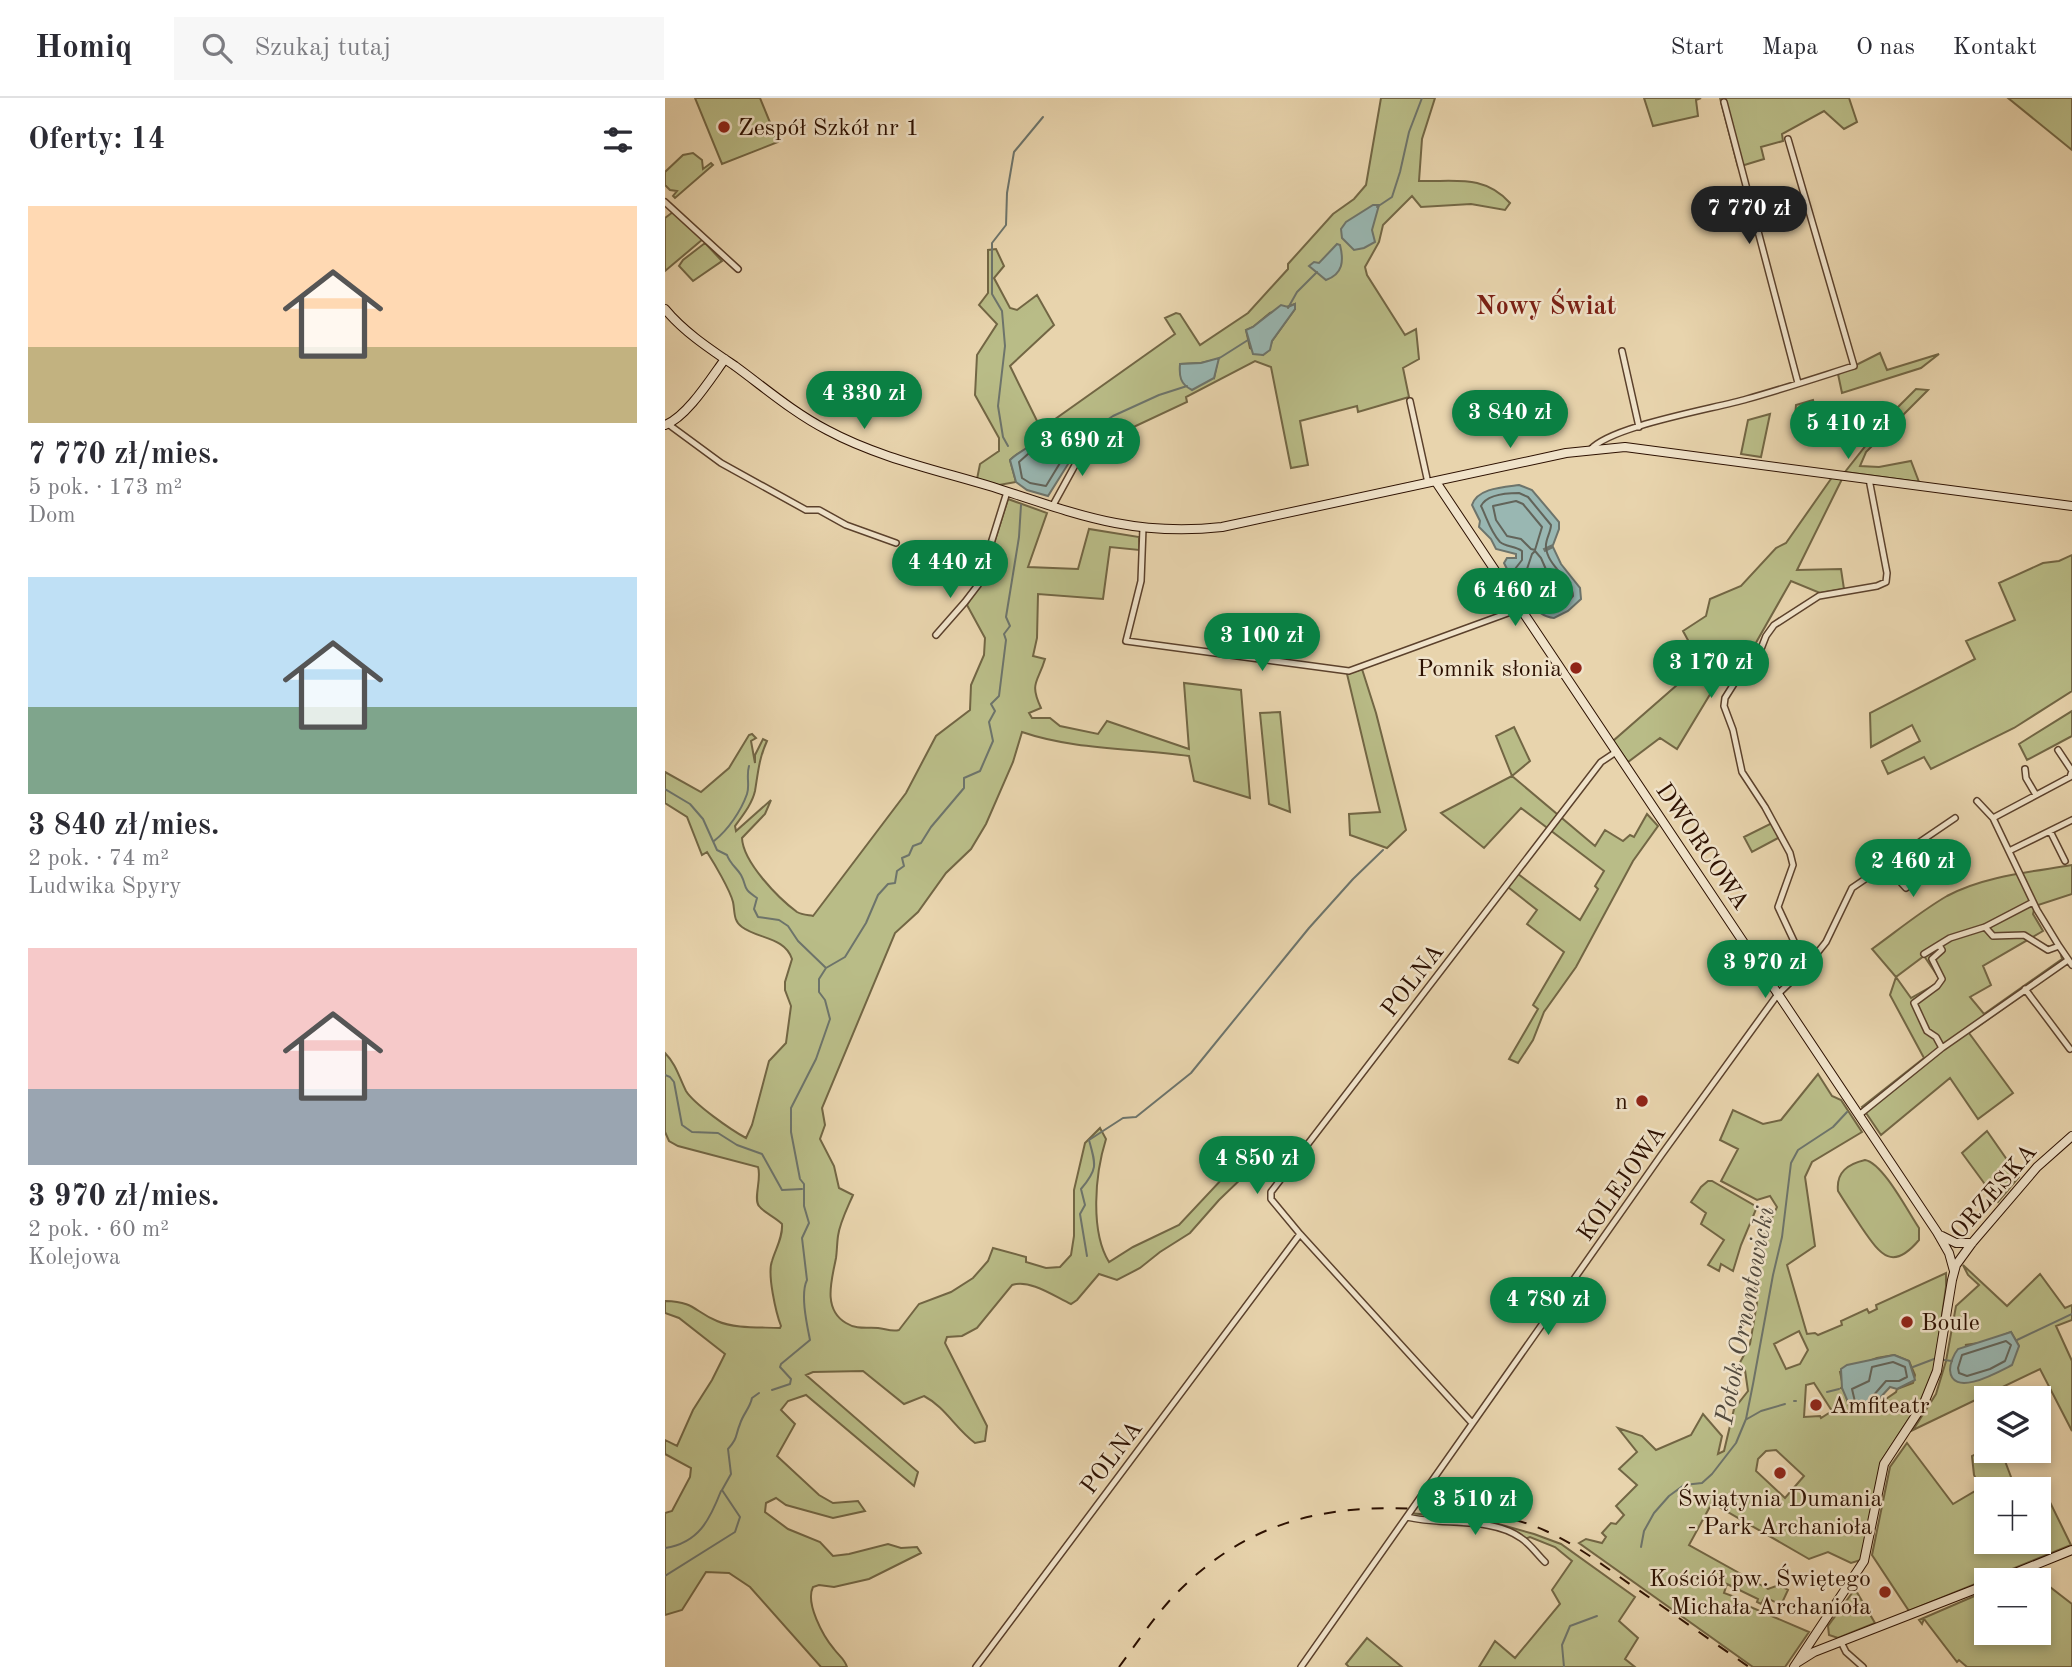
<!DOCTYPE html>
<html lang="pl">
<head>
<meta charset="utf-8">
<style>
  :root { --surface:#fff; --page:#f7f7f7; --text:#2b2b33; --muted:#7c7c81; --line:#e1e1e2; --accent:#0b8043 }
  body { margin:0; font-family:"Old Standard TT",serif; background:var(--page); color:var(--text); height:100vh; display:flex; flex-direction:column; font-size:26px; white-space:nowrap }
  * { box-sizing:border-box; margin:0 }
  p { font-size:23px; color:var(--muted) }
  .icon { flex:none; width:38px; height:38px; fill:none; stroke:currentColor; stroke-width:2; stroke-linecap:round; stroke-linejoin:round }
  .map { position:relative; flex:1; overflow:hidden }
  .drawer { display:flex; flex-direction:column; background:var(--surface); width:665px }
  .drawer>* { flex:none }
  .controls { position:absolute; left:1309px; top:1288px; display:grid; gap:14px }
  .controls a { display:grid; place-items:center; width:77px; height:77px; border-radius:0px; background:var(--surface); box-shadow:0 4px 10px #0003; font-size:35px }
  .price { position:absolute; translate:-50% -60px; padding:0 16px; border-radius:24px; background:var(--accent); color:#fff; font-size:23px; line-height:46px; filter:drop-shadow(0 2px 4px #0008) }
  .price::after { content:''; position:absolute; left:50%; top:42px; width:21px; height:16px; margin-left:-10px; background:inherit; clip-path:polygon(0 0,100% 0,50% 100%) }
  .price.current { background:#222; color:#fff }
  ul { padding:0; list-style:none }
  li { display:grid; align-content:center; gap:14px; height:371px; padding:0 28px }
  li span { display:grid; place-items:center; height:217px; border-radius:0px; color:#555 }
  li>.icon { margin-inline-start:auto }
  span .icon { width:126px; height:126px; fill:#fffc; stroke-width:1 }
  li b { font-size:30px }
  h2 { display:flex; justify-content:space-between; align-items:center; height:84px; padding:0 28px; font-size:30px }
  header { display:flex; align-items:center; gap:42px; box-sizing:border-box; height:98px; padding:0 35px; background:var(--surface); border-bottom:2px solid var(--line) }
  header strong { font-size:33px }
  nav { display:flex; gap:38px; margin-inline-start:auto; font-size:24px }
  .search { width:490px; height:63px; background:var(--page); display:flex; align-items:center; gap:18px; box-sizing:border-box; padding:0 24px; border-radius:0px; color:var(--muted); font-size:26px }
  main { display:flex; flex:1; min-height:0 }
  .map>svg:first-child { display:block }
  .green { fill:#b9bc87; stroke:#726644; stroke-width:2; fill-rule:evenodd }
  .water { fill:#99b7b2; stroke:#6d746b; stroke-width:2 }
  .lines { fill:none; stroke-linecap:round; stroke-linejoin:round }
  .shore { stroke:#62645a; stroke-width:2 }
  .stream { stroke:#6d746b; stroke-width:2 }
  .street-casing { stroke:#5b412c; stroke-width:8 }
  .secondary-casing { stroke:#2c1001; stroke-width:10 }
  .street { stroke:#f0e3ca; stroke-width:5 }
  .secondary { stroke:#f0e3ca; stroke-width:8 }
  .rail { stroke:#2c1001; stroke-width:2; stroke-dasharray:12 12; stroke-linecap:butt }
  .poi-dot { fill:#8f2418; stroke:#f0e3ca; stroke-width:2.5 }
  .labels { text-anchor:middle; stroke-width:5; stroke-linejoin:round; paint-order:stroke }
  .poi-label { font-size:24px; fill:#2c1001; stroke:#f0e3ca; text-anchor:start }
  .street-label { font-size:24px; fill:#2c1001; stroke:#f0e3ca }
  .neighbourhood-label { font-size:26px; font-weight:bold; fill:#7a1f14; stroke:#f0e3ca }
  .water-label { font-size:26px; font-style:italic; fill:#524a3f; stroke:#f0e3ca }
</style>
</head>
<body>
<header>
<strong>Homiq</strong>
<div class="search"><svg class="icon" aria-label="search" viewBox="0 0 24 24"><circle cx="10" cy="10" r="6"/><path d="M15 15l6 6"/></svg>Szukaj tutaj</div>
<nav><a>Start</a><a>Mapa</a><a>O nas</a><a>Kontakt</a></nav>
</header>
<main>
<section class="drawer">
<h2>Oferty: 14<svg class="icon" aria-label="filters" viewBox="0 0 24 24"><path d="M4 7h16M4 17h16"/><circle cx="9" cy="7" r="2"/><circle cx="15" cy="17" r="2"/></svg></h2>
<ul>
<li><span style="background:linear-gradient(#ffd9b3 65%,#c2b280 0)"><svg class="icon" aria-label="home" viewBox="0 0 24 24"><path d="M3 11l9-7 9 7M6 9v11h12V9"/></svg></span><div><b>7 770 zł/mies.</b><p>5 pok. · 173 m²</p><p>Dom</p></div></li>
<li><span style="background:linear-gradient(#bfe0f5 60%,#7fa58c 0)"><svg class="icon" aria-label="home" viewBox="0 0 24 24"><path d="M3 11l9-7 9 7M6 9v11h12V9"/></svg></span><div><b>3 840 zł/mies.</b><p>2 pok. · 74 m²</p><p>Ludwika Spyry</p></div></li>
<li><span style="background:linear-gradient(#f6c9c9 65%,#9aa5b1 0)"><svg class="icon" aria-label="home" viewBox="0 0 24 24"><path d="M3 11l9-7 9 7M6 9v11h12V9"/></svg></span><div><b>3 970 zł/mies.</b><p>2 pok. · 60 m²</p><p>Kolejowa</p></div></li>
</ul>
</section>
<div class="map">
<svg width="1407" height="1569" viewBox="0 0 1407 1569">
  <rect width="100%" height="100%" fill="#e8d4ad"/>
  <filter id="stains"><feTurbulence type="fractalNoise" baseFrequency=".00286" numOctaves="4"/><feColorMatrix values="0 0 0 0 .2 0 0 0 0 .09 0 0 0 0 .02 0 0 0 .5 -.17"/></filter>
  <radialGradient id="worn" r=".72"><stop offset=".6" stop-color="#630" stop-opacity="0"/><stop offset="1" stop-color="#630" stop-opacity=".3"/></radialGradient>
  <path class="green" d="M30,0H95L113,44L57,66Z
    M716,0H770L757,41L754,83C790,84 819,76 845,105L840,112L806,106L756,109L747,98L718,127L714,144L700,169L702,177L740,237L751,231L754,261L738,270L744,299L693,314L692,308L635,323L643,367L626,370L606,269L590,263L521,299L522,304L443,341L405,363L398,357L407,337C385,343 362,346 345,362L351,384L334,387L312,381L315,366L334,353V340L310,297L312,257L332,226L314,207L323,195V152L331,151L339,168L329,180L345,210L352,212L372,197L389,227L345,268L376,331L510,236L500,220L511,215L515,216L535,247L583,215L623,171V166L668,116L689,101L701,87ZM630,206V211L607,243L604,252L598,257L585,250L581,232L588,229L605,215ZM553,261L549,280L515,266L536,265Z
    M979,0H1036L1031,2L1033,18L988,28Z
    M1055,0H1184L1192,24L1179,31L1159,13L1117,36L1118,43L1096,49L1099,61L1073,69Z
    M1343,0H1407V52Z
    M28,55L37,62L38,71L46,65L48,67L10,100L8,98L12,93L5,92L0,87V74L18,57Z
    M8,114L38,141L0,173V120Z
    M40,145L57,163L28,183L14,168L18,162Z
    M1215,255L1222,272L1274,256L1256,270L1177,295L1173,276Z
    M1251,291L1263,292L1201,354L1195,368L1214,369L1246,363L1254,384L1180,374L1224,318Z
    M1148,302L1153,324L1129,332L1131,307Z
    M1105,316L1096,359L1076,356L1083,322Z
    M1168,378L1178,379L1132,472L1176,471L1179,491L1155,495L1126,483L1080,564L1067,560L1012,651L995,640L963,664L948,643L1036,566L1018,533L1041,518L1045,501L1076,488L1111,450L1121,445Z
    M343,401L382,415L363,469L413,471L424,431L474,439V452L445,449L438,501L373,496L372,540L368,558L380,561C373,585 364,584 376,610L364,615L367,620H385L395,628L433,636L442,623L524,651L519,585L576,592L585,700L529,683L524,658C469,650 409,652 357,634L348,664L321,726L306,751L281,775L253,814L230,835L157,1010L160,1027L155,1041L169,1068L174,1090L188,1097C182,1111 175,1124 173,1138C172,1145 172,1153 171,1160C167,1181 157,1211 181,1225C192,1232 202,1229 213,1230C221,1231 227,1234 234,1232L254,1206L286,1194L308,1180L323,1163L328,1150L361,1159V1164L381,1170L395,1169L406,1157L409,1138V1092L420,1045L435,1030L441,1041C430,1076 425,1133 444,1164L468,1149L514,1127L557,1081L571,1073L579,1078L554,1102L525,1135L495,1154L475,1170L452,1182L434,1176L412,1202L406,1206C389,1198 365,1181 347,1187L312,1230L297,1238L282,1239L280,1245L322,1328L320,1343L310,1345C291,1331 280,1309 259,1298L239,1306L198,1273L148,1274L141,1277L253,1374L249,1388L141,1297L123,1303L116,1312L130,1326L112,1358L154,1397L168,1405L193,1403L200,1413L168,1420L121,1407L111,1400L101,1405L100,1414L123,1431L155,1444L168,1458L184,1456L223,1446L236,1450L252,1449L256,1455L204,1481L169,1489L154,1487L148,1489C140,1505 158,1538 169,1551C174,1558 179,1560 182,1569H156L85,1489L64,1475L41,1474L17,1512L0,1517V1415L7,1413L25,1379L26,1370L0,1356V1342L12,1348L28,1312L47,1282L60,1256L14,1220L0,1215V1203C31,1204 28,1213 52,1223C70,1231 95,1229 115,1230L116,1228C111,1215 102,1176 107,1163C111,1150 118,1139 117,1126C110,1119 98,1114 94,1108C88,1101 97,1080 93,1069L13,1048L4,1043L0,1034V955C11,966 14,979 21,993C29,1006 66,1032 81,1040L87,1027L104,963L121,945L126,908L120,892V884L127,861C120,839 93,841 77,829C68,823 70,813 68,804C65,792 49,765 42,754L37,757L22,719L0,705V674L36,694L64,670L84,637L87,636L91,640L86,643L90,665V657L98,641L102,643C94,660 93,675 90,693C87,706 78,717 70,728L71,733L106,702L100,716L77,740C78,764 113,800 132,814C137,817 143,817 148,818L241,695L271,638L305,612L306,587L319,557L320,540L302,507L319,477Z
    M1407,457V593L1349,630L1266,671L1259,659L1223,676L1217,663L1255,643L1247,627L1206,649L1205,615L1310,561L1301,543L1350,522L1334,485L1378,465L1394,463Z
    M697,571L711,615L741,732L722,750L685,737L684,716L715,714L682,576Z
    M1407,613V638L1362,662L1354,646Z
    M615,614L625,714L604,706L595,615Z
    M849,629L865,663L847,678L930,748L940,732L958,743L965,737L969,739L982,716L993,728L968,763L911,869L879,914L868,942L853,965L844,961L873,911L868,907L899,854L862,826L872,812L843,789L853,776L915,822L933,791L930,788L939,773L856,710L819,750L776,715L847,678L831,638Z
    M1107,725L1115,739L1087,754L1079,739Z
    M1407,767V796L1370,808L1368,816L1378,833L1318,868L1326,887L1305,899L1319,916L1397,861L1394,849L1403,862L1401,866L1304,935L1348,995L1313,1021L1285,980L1216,1037L1197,1009L1259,960L1225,897L1231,879L1207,851C1232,833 1256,813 1282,798C1319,778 1366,774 1407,767ZM1259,858L1276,883L1246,900L1231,879Z
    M1153,976L1167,998L1176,1002L1197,1034L1147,1064L1140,1079L1150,1148L1122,1167L1142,1236L1150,1235L1153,1237L1177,1227L1176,1223L1202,1211L1204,1215L1212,1211L1211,1207L1281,1175V1189L1269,1274L1260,1296L1216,1364L1196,1462L1186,1465L1163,1454L1144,1461L1047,1405L1024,1447L1103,1491L1114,1487L1123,1492L1116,1507L1100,1499L1096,1506L1092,1504L1093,1501L1062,1486L1059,1495L1070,1499L1069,1502L1144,1534L1120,1569H1088L914,1445L921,1441L937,1445L941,1439L937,1435L946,1425L951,1426L959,1417L951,1408L972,1387L954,1371L972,1354L953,1330L977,1338L991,1352L1026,1337L1038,1316L1057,1338L1053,1356L1059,1353L1069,1311L1083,1293L1080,1272L1072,1270L1085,1246L1092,1205L1089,1157L1112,1109L1105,1098L1092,1102L1056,1083L1073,1051L1055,1042L1068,1012L1098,1026L1116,1022ZM1134,1233L1143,1252L1135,1266L1121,1271L1109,1246ZM1229,1257L1244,1263L1250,1277L1248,1285L1232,1291L1231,1294L1202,1314L1185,1312L1179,1291L1176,1290L1178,1288L1175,1274L1212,1260ZM1149,1285L1167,1313L1156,1320L1155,1318L1139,1319L1141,1287ZM1111,1352L1139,1378L1120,1400L1091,1373L1093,1361L1101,1353Z
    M1322,1033L1354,1079L1333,1104L1297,1055Z
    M1200,1062C1218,1065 1243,1114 1254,1130V1142C1228,1173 1216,1158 1197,1130C1189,1118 1181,1106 1173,1093C1171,1074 1183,1066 1200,1062Z
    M1043,1083H1047L1092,1109L1076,1147L1068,1173L1056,1166L1054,1173L1043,1167L1059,1142L1036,1126L1041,1115L1026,1104L1036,1089Z
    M1298,1167L1342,1208L1375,1176L1400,1210L1407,1207V1222L1391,1228L1407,1263V1333L1375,1271L1248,1332L1271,1296L1281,1263L1291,1208L1314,1187L1303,1177ZM1346,1234L1354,1248L1350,1253L1300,1247L1321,1244Z
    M1242,1345L1288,1406L1315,1390L1309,1377L1307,1358L1321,1351L1360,1353L1340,1363L1349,1387L1321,1391V1395L1315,1399L1321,1410V1444H1374V1398L1380,1394L1406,1447L1244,1513L1207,1457L1225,1369Z
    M745,1415L823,1423L869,1436L896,1446L970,1499L954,1523L973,1540L960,1561L970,1569H814L830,1543L850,1560L895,1506L887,1492L907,1463L890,1449L865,1439L860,1441L822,1428L742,1419Z
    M1362,1476L1372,1479L1407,1506V1569H1302L1294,1562L1292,1564L1259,1521L1257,1526L1254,1522L1321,1493V1535H1374V1482H1347Z
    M1190,1491L1210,1525L1173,1540L1164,1537L1163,1528Z
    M702,1540L737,1569H684L681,1566Z"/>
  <path class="water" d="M708,107H714L707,132L710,144L699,150L689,152L677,140L676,131L681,124Z
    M672,146L675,147C679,163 678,176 661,182L644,168L649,164L654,165Z
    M630,206V211L607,243L605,252L598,257L588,256L581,232L588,229L616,207L623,209Z
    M554,260L549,280L527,292C515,286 514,278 515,266L536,265Z
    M404,332L407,337L398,356L405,363L383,398L362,392L351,384L345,362C361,347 383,340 404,332Z
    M854,387L867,392L894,424V431L888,447L879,451L880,453L888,449L896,466L915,490L916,501L903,513L889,520C866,518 848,484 839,465L842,460H851V456L831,451L826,441L814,429L815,423L807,407C812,390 839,389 854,387Z
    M1346,1234L1354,1248L1347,1267C1335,1273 1287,1301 1285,1272C1285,1265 1289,1256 1293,1251Z
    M1229,1257L1244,1263L1250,1282L1232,1291L1225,1289L1213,1302L1208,1300L1213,1305L1202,1314L1188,1316L1177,1290L1176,1271L1182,1267Z"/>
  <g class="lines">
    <path class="shore" d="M388,346L393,348L391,357L395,365L381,388L365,385L357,380L354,364L363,356Z
      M854,395L863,399L886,427C886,434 880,442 881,449C882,468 908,482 908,498C903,504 893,515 883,512C873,509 854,480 850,471L857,462V453C850,448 841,449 835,444C825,433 822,420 816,408C822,396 841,395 854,395Z
      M851,403L858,406L877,429L870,452L866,451L856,441L842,438L831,422L828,408Z
      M870,453L876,460L883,476L898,493L895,499L888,503L882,500L861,474L867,456Z
      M1341,1243L1346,1247L1340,1263L1325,1271L1302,1278L1294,1275L1293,1270L1297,1257Z
      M1228,1264L1240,1269L1242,1279L1234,1283H1221L1201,1306L1191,1308L1187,1291L1204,1283L1207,1269Z"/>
    <path class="stream" d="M712,109L727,99L735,74L744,34L757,0
      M623,210L632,194L652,174
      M553,261L583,242
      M343,348L338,339L333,308L340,248L337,213L327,196V145L341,127L342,95L349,54L378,19
      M398,356L418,334L427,332L448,318L494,297L522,288
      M0,691L25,706L38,721L52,752L62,757C65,766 72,770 76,777C83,790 76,789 92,800L89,811L93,819L114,822L123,828L133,843L161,870
      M49,743C63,732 76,713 82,696C85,688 81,678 84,668
      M0,977L5,979L9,984L17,1027L27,1034L53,1035L72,1047L97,1056L117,1092L137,1091
      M422,1158L415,1116L420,1107L416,1091C433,1071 431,1067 424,1042L458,1020L471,1019L526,975L644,830L688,781L718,752
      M1352,1242L1407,1216
      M1279,1262L1287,1263
      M1248,1269L1269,1261
      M107,1292L125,1286L126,1281L115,1269L116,1266L145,1242C142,1227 135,1196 142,1182L137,1140L144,1125L139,1108V1086L135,1081L126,1034V1010L151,961L165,921L160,902L154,894V881L161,870L180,859L201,825L213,797L223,786L230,785L232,773L239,768L237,760L244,757L248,748L256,745L266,729L299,690V680L315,673L328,643L324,624L330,613L326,606L334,598L341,542L339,536L345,528L341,519L354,439L356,407
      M1162,1294L1174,1291
      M1129,1303H1131
      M1082,1321L1096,1313L1120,1306
      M976,1449L979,1433L989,1415L1004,1398L1019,1387L1037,1385L1047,1376L1071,1345L1081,1321L1088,1286L1108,1177L1117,1139L1126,1065L1133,1052L1168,1029L1182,1014
      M0,1450C34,1445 45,1421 56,1393
      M0,1478L70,1434L75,1419L57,1392L66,1376L63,1351C73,1340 70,1338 75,1326C78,1316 85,1310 87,1300L94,1295
      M899,1569L897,1547L905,1528L932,1518"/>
    <defs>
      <path id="street" d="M1059,4L1133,285
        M0,104L73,171
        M957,253L974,329
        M745,303L763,385
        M3,326L56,365L141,412H154L181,427L231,445
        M925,352C945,328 1048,311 1082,301C1118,291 1154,279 1189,268L1123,41
        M387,409L415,358L442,344
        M478,430L476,483L461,543L684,573L854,511
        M271,537L300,504L313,487L342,394
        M1393,652L1407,673L1405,679L1328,720L1372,812L1394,848
        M1360,671L1361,680L1371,697
        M1312,703L1328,720
        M1385,733L1400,763
        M1344,753L1407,722
        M1220,767L1241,790L1284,759H1288
        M1320,829L1328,838L1359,837L1383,852L1394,848L1407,867
        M1274,847L1277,852L1267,861L1277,881L1272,888L1249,905L1262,933L1271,939L1277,950
        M1259,856L1285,840L1320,829L1368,804
        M1141,869L1161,844L1187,790L1290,720
        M1360,891L1405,951
        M1194,1017L1277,950L1403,862
        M635,1136L807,1325
        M742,1419C776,1428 826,1418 856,1440C865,1446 872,1456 880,1464
        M1176,1544L1181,1554L1198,1569
        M311,1569L635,1136L606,1101V1094L936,664L951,654
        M636,1569L997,1056L1113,896L1141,869L1113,809L1128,767L1125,755L1100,709L1077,674L1068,632L1059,608L1060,600L1072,581L1094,556L1101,538L1109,527L1154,498L1212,488L1221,484L1222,475L1204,381"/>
      <path id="secondary" d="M0,211C19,234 45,251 70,268C100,290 129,315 162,332C214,360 272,372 328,389C411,416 468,439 557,429L901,355L960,349L1407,408
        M0,327C22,319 46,280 60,261
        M771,384L1272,1134L1284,1155L1289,1173
        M1277,1138L1291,1145H1307
        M1333,1482L1407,1452
        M1133,1564L1149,1554L1321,1487
        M1129,1569L1199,1463L1219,1366L1259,1305L1272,1273L1287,1182L1291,1167L1307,1145L1372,1069L1407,1038"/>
    </defs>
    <use href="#street" class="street-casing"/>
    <use href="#secondary" class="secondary-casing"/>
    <use href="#street" class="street"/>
    <use href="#secondary" class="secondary"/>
    <path class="rail" d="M454,1569C471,1546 487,1522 506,1501C580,1422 663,1404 767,1412C806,1415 845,1416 881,1433C912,1447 939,1468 966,1487C1006,1514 1045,1542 1084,1569"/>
  </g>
  <g class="poi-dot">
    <circle cx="59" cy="29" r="7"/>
    <circle cx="911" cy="570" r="7"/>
    <circle cx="977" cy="1003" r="7"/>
    <circle cx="1242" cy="1224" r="7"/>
    <circle cx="1151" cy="1307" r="7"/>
    <circle cx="1115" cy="1375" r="7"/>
    <circle cx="1220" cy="1494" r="7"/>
  </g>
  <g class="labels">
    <g class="poi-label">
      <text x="73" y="37">Zespół Szkół nr 1</text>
      <text x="897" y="578" text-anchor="end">Pomnik słonia</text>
      <text x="963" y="1011" text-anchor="end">n</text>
      <text x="1256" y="1232">Boule</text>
      <text x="1165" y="1315">Amfiteatr</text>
      <text x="1115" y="1408" text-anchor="middle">Świątynia Dumania<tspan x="1115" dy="28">- Park Archanioła</tspan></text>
      <text x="1206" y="1488" text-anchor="end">Kościół pw. Świętego<tspan x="1206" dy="28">Michała Archanioła</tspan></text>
    </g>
    <g class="street-label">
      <text transform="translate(1038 748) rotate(56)" y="8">DWORCOWA</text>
      <text transform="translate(747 882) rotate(-52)" y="8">POLNA</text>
      <text transform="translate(956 1085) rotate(-55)" y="8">KOLEJOWA</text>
      <text transform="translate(1328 1093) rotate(-49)" y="8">ORZESKA</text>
      <text transform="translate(446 1359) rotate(-53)" y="8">POLNA</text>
    </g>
    <g class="neighbourhood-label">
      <text x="881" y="216">Nowy Świat</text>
    </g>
    <g class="water-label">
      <text transform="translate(1079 1217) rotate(-79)" y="9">Potok Ornontowicki</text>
    </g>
  </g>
  <rect width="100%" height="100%" filter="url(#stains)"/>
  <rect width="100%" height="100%" fill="url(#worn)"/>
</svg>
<div class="controls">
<a><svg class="icon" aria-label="layers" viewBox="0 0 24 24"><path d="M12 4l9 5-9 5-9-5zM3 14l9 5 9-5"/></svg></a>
<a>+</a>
<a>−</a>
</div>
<b class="price current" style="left:1084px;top:148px">7 770 zł</b>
<b class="price" style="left:199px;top:333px">4 330 zł</b>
<b class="price" style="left:845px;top:352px">3 840 zł</b>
<b class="price" style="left:1183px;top:363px">5 410 zł</b>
<b class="price" style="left:417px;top:380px">3 690 zł</b>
<b class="price" style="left:285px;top:502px">4 440 zł</b>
<b class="price" style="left:850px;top:530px">6 460 zł</b>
<b class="price" style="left:597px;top:575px">3 100 zł</b>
<b class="price" style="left:1046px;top:602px">3 170 zł</b>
<b class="price" style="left:1248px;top:801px">2 460 zł</b>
<b class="price" style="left:1100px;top:902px">3 970 zł</b>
<b class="price" style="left:592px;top:1098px">4 850 zł</b>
<b class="price" style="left:883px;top:1239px">4 780 zł</b>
<b class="price" style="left:810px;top:1439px">3 510 zł</b>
</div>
</main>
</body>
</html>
